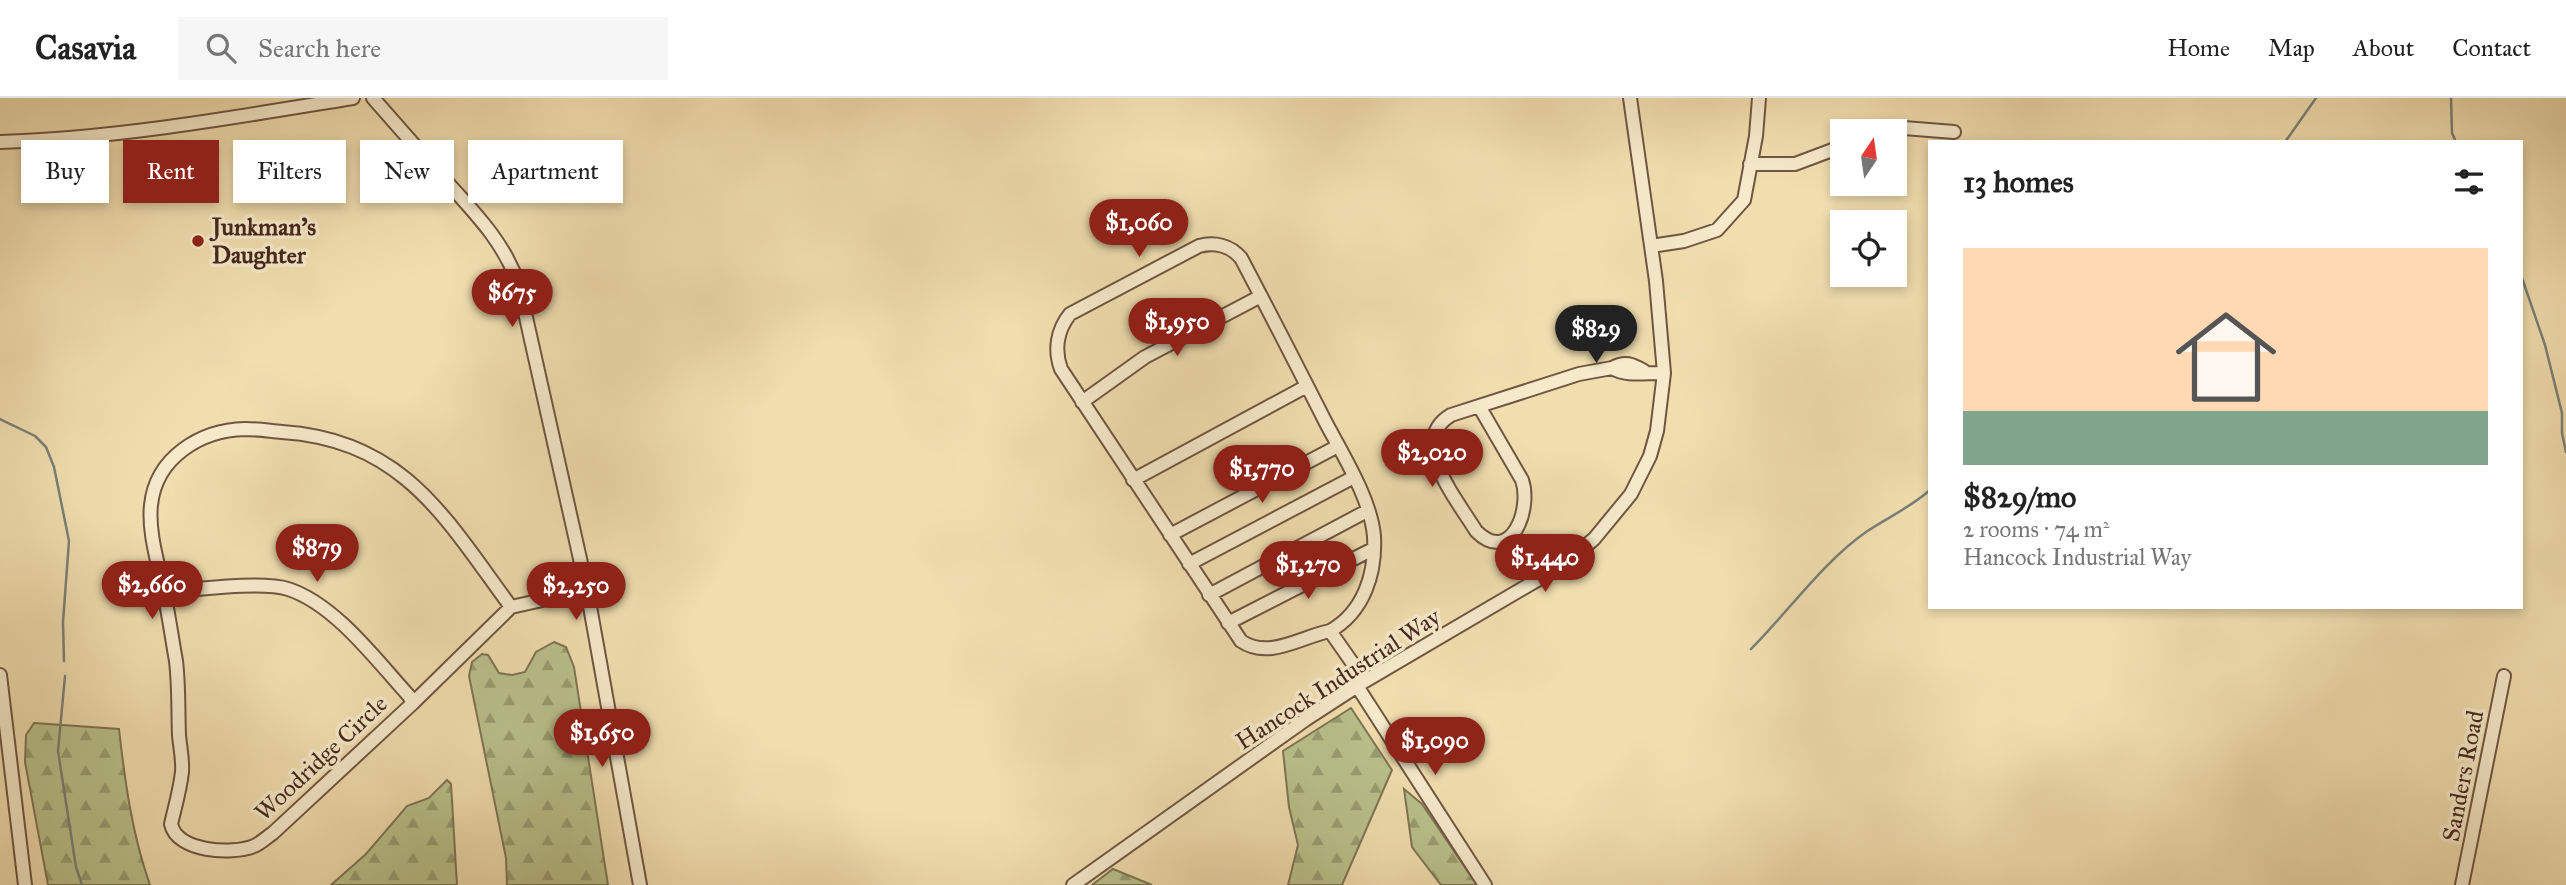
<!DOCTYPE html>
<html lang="en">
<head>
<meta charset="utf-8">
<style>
  :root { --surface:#fff; --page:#f6f6f6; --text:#222; --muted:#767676; --line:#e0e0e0; --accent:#8f2418 }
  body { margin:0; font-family:"IM FELL Great Primer",serif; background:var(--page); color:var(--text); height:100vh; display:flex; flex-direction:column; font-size:26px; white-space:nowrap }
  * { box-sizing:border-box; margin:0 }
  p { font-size:23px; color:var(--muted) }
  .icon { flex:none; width:38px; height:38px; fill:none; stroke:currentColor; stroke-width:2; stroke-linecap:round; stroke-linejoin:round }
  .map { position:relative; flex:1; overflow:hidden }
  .side { position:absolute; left:1928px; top:42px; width:595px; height:469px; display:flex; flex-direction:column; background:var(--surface); border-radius:0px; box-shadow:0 4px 10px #0003 }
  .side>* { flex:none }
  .top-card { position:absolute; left:21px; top:42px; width:665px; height:63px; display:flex; gap:14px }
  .needle { width:46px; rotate:13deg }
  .controls { position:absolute; left:1830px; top:21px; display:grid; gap:14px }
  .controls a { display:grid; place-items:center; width:77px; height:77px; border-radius:0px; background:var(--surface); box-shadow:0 4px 10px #0003; font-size:35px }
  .price { position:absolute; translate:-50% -60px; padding:0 16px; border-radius:24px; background:var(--accent); color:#fff; font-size:23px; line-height:46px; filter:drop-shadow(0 2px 4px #0008) }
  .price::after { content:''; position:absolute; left:50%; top:42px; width:21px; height:16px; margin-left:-10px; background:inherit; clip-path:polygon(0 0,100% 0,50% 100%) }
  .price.selected { background:#222; color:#fff }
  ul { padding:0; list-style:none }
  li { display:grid; align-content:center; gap:14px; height:371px; padding:0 35px }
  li+li { border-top:2px solid var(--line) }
  li span { display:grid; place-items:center; height:217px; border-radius:0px; color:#555 }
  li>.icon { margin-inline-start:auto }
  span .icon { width:126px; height:126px; fill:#fffc; stroke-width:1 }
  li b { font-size:30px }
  h2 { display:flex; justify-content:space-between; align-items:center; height:84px; padding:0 35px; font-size:30px }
  .chip { padding:0 24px; border-radius:0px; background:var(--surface); box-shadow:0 4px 10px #0003; font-size:24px; line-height:63px }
  .chip.selected { background:var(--accent); color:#fff }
  header { display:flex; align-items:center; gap:42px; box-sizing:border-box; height:98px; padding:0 35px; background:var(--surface); border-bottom:2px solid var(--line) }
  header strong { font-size:33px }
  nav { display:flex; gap:38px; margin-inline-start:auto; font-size:24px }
  .search { width:490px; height:63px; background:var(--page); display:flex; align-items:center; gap:18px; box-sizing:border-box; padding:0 24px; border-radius:0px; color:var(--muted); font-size:26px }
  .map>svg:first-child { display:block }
  .forest { fill:url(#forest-firs); stroke:#7f7454; stroke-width:2 }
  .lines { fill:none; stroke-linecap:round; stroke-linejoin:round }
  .stream { stroke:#7a8078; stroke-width:2.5 }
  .minor-casing { stroke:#705642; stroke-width:16 }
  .minor { stroke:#f6eacb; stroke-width:12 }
  .poi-dot { fill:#8f2418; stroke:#f6eacb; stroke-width:2.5 }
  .labels { text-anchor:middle; stroke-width:7; stroke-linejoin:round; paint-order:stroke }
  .poi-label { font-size:24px; font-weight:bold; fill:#45281d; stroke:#f6eacb; text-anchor:start }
  .street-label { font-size:24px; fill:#45281d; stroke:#f6eacb }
</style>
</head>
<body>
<header>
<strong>Casavia</strong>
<div class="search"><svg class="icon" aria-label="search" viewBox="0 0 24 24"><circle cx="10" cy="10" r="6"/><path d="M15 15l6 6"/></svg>Search here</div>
<nav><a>Home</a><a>Map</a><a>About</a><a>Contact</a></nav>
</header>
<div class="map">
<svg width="2566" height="787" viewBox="0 0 2566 787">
  <defs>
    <pattern id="forest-firs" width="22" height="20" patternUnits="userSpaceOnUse" patternTransform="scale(1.75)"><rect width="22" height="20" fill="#b9c18b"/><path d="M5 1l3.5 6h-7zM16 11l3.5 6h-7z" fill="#989d71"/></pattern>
  </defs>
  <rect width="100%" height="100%" fill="#f1deaf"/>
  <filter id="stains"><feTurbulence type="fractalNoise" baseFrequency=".00286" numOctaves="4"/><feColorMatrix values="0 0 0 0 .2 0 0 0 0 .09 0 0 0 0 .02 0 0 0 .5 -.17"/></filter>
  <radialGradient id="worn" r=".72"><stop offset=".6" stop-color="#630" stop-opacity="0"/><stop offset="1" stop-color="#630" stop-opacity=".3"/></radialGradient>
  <path class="forest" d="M554,544L566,549L574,569L608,787H507L506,760L469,578L472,564L482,556L488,557L499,575L512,577L525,574L536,554Z
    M1351,610L1392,672L1342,787H1288L1298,747L1289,709L1283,653Z
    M34,625L119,631C125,684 132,736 150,787H48L25,664L26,637Z
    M447,682L451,686L457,787H331L366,756L407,708L429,700Z
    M1404,691L1422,706L1477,787H1441L1412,749Z
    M1113,771L1152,787H1092Z"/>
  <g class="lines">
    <path class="stream" d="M2451,0L2452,35L2456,44
      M2285,44L2316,0
      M2522,180L2545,247L2562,315V335L2566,354
      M0,321L35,338L46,349L54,369L69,443L63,524L64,563
      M1751,551C1788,514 1823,464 1866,434C1887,420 1911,409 1930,392
      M65,578L58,653L76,769L82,787"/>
    <defs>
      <path id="minor" d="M373,0C397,27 421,55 445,82C475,115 505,145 519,188L587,492L640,787
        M1892,33L1904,30L1954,34
        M0,44C119,40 236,19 353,0
        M1750,66H1795L1843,48
        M1651,148L1684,143L1717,132L1744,102L1756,38L1759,0
        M1644,273C1632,266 1625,263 1612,270C1627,279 1647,274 1664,275
        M1082,304L1145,259L1261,198
        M1479,308L1522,382C1532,411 1511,468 1476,433C1458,403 1407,343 1451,317L1579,276L1612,270
        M1133,382L1307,288
        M1170,437L1338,348
        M1189,466L1354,379
        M164,495C192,491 263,483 288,491C335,506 377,563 409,598L413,605
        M1209,497L1367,413
        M511,509L413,605L273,735C267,739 261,745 254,748C232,757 177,754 171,726C175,709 180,692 182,674C183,662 180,649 179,637C178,613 179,588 176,563C172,541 169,518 164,495C159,467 148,436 151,407C156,359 201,332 245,331C257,331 270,333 282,334C404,342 446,421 511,509L587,492
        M1228,525L1373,451
        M1330,533C1300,539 1269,562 1241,543L1061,271C1054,252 1057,232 1070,216L1199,148C1214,144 1230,147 1241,160C1270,215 1298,270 1326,325C1343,357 1371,402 1374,438C1376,475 1364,514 1330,533L1365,583
        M0,577L25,787
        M1357,588L1485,787
        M1073,787L1305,622L1365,583L1561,468L1594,441L1631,396L1650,358L1657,333L1664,275L1656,183L1630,0
        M2462,787L2504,578"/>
    </defs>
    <use href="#minor" class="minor-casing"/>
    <use href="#minor" class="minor"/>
  </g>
  <circle class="poi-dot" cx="198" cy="143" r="7"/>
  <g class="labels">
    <g class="poi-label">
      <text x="212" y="137">Junkman’s<tspan x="212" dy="28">Daughter</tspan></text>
    </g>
    <g class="street-label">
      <text transform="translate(1338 581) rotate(-33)" y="8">Hancock Industrial Way</text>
      <text transform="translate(321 660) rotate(-43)" y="8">Woodridge Circle</text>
      <text transform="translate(2463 678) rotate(-79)" y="8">Sanders Road</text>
    </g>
  </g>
  <rect width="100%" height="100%" filter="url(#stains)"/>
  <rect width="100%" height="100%" fill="url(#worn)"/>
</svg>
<div class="controls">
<a><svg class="needle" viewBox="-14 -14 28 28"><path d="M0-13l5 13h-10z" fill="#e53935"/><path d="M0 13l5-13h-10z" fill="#767676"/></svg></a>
<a><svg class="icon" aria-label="locate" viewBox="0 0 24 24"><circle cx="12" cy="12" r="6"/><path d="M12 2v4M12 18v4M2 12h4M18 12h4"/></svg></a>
</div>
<b class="price" style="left:1139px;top:161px">$1,060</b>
<b class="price" style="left:512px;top:231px">$675</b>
<b class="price" style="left:1177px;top:260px">$1,950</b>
<b class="price selected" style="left:1596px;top:267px">$829</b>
<b class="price" style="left:1432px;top:391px">$2,020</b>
<b class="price" style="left:1262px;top:407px">$1,770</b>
<b class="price" style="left:317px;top:486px">$879</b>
<b class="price" style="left:1545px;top:496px">$1,440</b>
<b class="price" style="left:1308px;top:503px">$1,270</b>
<b class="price" style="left:152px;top:523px">$2,660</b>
<b class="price" style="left:576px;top:524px">$2,250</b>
<b class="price" style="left:602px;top:671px">$1,650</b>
<b class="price" style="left:1435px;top:679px">$1,090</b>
<div class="top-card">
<a class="chip">Buy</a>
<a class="chip selected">Rent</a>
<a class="chip">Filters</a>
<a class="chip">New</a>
<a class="chip">Apartment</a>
</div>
<section class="side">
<h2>13 homes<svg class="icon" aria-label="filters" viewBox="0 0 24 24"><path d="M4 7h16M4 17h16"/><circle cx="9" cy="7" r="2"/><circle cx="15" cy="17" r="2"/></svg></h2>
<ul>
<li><span style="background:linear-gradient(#ffd9b3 75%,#7fa58c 0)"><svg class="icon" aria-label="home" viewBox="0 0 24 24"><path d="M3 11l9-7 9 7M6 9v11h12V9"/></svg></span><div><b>$829/mo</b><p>2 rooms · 74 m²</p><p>Hancock Industrial Way</p></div></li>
</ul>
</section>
</div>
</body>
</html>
